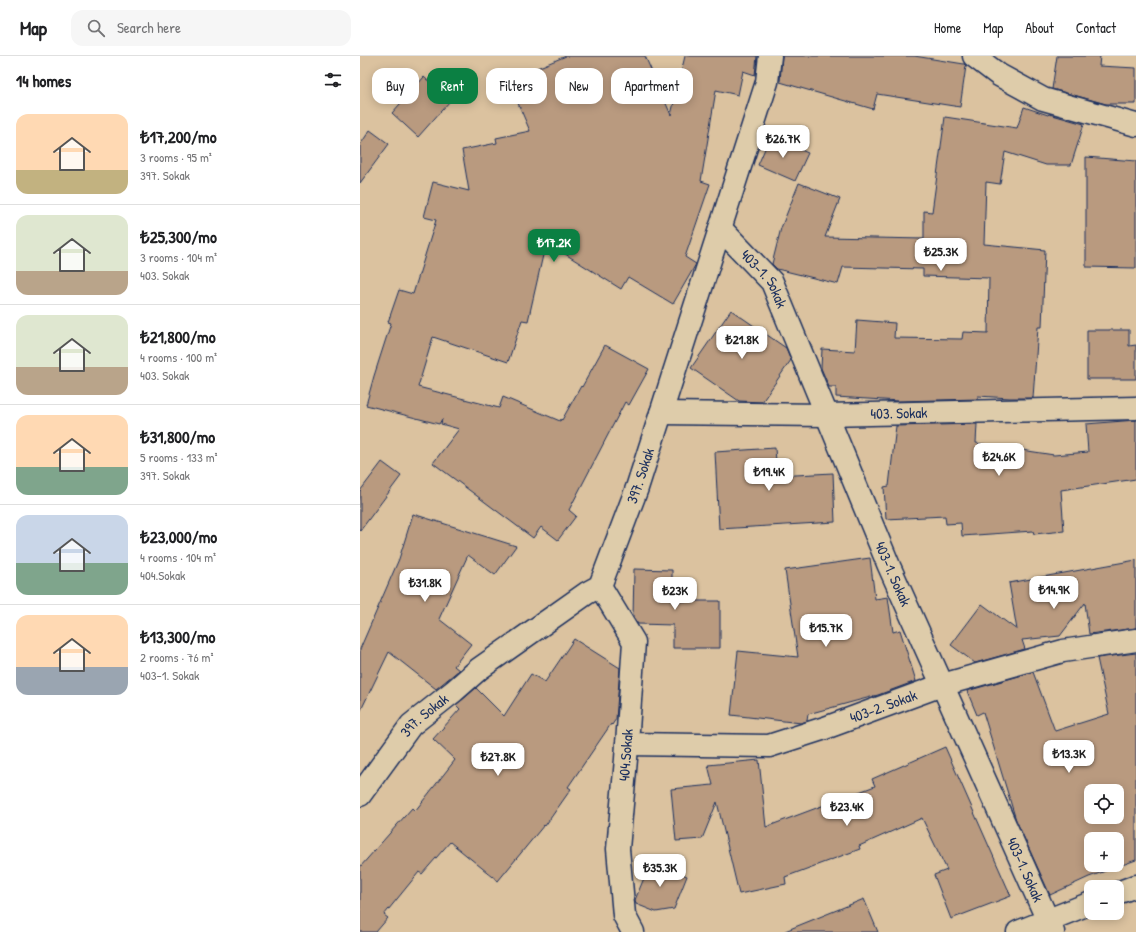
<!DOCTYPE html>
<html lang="en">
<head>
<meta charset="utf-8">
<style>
  :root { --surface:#fff; --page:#f6f6f6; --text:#202124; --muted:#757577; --line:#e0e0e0; --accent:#0b8043 }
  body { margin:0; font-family:"Patrick Hand",sans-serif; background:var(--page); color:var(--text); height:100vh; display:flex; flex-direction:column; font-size:15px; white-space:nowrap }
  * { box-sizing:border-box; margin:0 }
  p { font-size:13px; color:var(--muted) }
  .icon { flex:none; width:22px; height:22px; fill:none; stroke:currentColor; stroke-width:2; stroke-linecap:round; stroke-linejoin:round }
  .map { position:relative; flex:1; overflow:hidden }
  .details { display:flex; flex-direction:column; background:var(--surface); width:360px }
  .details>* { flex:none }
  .top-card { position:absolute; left:12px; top:12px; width:380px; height:36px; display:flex; gap:8px }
  .buttons { position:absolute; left:724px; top:728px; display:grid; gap:8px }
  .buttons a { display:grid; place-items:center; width:40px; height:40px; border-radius:8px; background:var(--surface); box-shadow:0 2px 10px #0003; font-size:20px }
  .price { position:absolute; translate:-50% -34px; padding:0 9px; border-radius:8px; background:#fff; color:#222; font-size:13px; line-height:26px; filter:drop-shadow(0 1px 2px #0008) }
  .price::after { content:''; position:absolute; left:50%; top:24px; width:12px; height:9px; margin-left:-6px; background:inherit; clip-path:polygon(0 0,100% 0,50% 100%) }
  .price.active { background:var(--accent); color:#fff }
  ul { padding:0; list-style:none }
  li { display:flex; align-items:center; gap:12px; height:100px; padding:0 16px }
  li+li { border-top:1px solid var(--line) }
  li span { display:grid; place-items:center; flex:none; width:112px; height:80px; border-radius:12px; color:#555 }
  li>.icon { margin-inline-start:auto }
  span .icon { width:48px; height:48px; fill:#fffc; stroke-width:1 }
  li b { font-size:17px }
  h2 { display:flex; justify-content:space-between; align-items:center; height:48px; padding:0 16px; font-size:17px }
  .chip { padding:0 14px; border-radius:12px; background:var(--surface); box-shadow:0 2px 10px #0003; font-size:14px; line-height:36px }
  .chip.active { background:var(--accent); color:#fff }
  header { display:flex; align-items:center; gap:24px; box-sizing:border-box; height:56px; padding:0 20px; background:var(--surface); border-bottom:1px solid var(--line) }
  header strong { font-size:19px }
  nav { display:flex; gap:22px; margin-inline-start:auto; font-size:14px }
  .search { width:280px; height:36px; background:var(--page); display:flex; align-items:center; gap:10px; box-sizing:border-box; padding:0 14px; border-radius:12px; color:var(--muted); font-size:15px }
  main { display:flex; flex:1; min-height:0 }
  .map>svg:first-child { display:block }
  .building { fill:#b99a7f; stroke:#1b2f5e; fill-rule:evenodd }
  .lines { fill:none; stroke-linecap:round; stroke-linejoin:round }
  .street-casing { stroke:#1b2f5e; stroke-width:25 }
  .secondary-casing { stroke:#1b2f5e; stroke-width:25 }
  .street { stroke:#deccaa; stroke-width:22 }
  .secondary { stroke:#deccaa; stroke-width:22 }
  .labels { text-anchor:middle; stroke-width:3; stroke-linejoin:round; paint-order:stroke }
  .street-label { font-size:15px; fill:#1b2f5e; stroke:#deccaa }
</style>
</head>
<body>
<header>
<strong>Map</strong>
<div class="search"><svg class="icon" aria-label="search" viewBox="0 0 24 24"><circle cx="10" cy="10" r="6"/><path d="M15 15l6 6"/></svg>Search here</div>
<nav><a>Home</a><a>Map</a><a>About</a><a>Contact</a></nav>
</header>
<main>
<section class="details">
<h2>14 homes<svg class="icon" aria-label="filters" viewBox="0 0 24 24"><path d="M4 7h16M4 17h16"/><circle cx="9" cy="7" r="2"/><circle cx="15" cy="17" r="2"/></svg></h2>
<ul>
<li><span style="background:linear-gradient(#ffd9b3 70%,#c2b280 0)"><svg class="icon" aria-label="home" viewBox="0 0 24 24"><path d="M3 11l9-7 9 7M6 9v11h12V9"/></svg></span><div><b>₺17,200/mo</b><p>3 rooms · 95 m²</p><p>397. Sokak</p></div></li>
<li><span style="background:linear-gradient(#dfe7d0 70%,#b9a48a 0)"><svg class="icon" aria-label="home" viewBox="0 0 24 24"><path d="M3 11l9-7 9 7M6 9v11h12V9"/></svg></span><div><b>₺25,300/mo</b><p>3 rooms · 104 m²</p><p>403. Sokak</p></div></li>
<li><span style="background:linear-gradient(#dfe7d0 65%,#b9a48a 0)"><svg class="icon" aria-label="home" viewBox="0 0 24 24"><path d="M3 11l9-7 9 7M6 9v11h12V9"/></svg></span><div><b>₺21,800/mo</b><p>4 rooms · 100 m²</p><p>403. Sokak</p></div></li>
<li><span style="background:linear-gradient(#ffd9b3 65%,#7fa58c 0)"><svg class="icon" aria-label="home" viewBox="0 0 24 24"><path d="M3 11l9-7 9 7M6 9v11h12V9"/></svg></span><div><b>₺31,800/mo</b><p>5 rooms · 133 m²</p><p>397. Sokak</p></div></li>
<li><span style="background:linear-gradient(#c9d6e8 60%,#7fa58c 0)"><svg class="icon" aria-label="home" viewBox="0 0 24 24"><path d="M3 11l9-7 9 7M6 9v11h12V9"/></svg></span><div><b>₺23,000/mo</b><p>4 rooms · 104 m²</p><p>404.Sokak</p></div></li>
<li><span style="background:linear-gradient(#ffd9b3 65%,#9aa5b1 0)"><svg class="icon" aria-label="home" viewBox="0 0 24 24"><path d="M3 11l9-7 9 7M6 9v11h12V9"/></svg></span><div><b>₺13,300/mo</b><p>2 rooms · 76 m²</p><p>403-1. Sokak</p></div></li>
</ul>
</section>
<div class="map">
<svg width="776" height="876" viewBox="0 0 776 876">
  <rect width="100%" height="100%" fill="#dbc29f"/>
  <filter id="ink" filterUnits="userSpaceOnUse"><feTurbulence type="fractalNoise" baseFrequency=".025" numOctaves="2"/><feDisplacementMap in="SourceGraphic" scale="8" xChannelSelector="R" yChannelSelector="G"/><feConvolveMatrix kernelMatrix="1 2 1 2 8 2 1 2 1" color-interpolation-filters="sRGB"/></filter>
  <g filter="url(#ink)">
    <path class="building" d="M206,0H285L311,59L325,0H397L395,19L383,15L378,39L356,34L341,125L350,128L325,201L336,208L313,248L268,221L261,233L186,186L168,265L162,264L148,306L73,281L58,331L139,352L143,341L200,365L201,363L202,364L221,330L222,331L245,289L289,313L269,349L265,346L209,454L216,460L198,484L181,471L173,482L73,407L99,373L81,368L82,363L79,368L6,349L14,320L31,267L28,266L39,234L53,238L76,164L64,161L73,126L109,135L102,94L137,87L136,82L170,75L148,24Z
      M422,0H554L604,8L606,10L600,51L517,38L513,53L420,26Z
      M697,0H740L739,10L776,12V48H746L692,33Z
      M64,21L90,45L58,81L32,57Z
      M664,51L688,59L689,58L724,68L711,109H686L645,96L640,128L626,126L624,188L685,194L682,271H678L673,342H650L618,340V343L539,345L476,341V331H469L461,312L462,293L495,295L497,264L535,267L534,282L602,283L603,276L628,277L629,222L563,220V213L483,211L478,228L417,213L412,208L421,172L439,127L480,143L465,181L564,183V155L572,156L585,61L657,72Z
      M10,74L29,88L0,127V89Z
      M410,81L448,97L435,125L398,109Z
      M726,101L776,105V212L726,211Z
      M371,254L426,292L431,304L402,346L379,345L331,312Z
      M727,274H769V290L776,289V323H727Z
      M776,364V423L701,434L704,475L674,478L673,475L602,480L601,467L586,468L585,460L526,463L524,431L529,430L536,370L617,368L616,387L694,399L728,396L726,368Z
      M415,392L417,420L473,417L475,466L359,473L355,396Z
      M22,406L41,420L0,475V435Z
      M53,458L156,490L135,519L108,499L79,563L111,588L94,610L99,614L76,633L29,596L0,656V593L39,503Z
      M510,502L515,543L528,541L533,576L540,574L556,625L518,639L448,658L447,665L441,667L371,659L378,595L438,601L425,514Z
      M776,504V572L729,578L725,547L700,580L662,584L665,593L615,607L591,589L622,548L657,574L649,527Z
      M274,513L312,514V545H360V592H313V569L278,568L273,561Z
      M214,583L260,612L256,663L252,669L251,668L208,731L211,733L185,770L184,769L138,825L90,786L62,818L59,816L24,859L28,862L16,876H0V811L52,752L55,755L95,704L73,683L100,653L96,649L116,632L144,660L171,618L185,626Z
      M776,597V804L729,821L690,839L656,764L623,656L617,659L607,635L673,616L695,675L749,658L737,602ZM731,735H757V761H731ZM731,783H757V809H731Z
      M585,691L651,840L591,863L574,819L587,814L562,762L499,790L500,793L425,821L426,828L379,838L357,746L342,783L316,785L311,733L353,729L348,709L399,704L406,771L515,730L512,723Z
      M291,805L327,820L314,853L296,856L276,848L275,844Z
      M504,843L518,876H425V875Z"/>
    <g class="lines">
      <defs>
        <g id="street">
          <path id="s1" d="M360,172L412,226L529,510L693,876"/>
          <path id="s2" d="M301,357L467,359L776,352"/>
          <path id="s3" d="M267,688L409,690L465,672L582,629L703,595L776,584"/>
          <path id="s4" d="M0,739L51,669L94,635L119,613L227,537L240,530L277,432L407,26L410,0"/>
        </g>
        <path id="secondary" d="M614,0L639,19L683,43L776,69
          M240,530L274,586L266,703L258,793L264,859L273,876
          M757,837L776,830
          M658,876L731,847"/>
      </defs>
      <use href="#street" class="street-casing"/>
      <use href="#secondary" class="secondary-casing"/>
      <use href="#street" class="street"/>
      <use href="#secondary" class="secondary"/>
    </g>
  </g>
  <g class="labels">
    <g class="street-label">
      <text dy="5" stroke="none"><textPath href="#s1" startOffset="68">403-1. Sokak</textPath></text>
      <text dy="5" stroke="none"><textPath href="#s2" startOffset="238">403. Sokak</textPath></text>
      <text dy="5" stroke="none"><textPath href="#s4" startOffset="439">397. Sokak</textPath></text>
      <text dy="5" stroke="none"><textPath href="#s1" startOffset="391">403-1. Sokak</textPath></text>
      <text dy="5" stroke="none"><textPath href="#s3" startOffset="263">403-2. Sokak</textPath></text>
      <text dy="5" stroke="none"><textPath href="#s4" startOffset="103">397. Sokak</textPath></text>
      <text transform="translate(266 699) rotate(-86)" y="5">404.Sokak</text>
      <text dy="5" stroke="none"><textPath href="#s1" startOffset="715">403-1. Sokak</textPath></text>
    </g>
  </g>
</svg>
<div class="buttons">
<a><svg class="icon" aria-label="locate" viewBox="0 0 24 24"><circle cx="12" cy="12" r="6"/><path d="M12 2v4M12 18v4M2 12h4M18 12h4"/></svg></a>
<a>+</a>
<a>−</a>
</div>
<b class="price" style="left:423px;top:103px">₺26.7K</b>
<b class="price active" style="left:194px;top:207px">₺17.2K</b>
<b class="price" style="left:581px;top:216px">₺25.3K</b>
<b class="price" style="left:382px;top:304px">₺21.8K</b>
<b class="price" style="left:639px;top:421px">₺24.6K</b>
<b class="price" style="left:409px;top:436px">₺19.4K</b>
<b class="price" style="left:65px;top:547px">₺31.8K</b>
<b class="price" style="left:694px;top:554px">₺14.9K</b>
<b class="price" style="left:315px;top:555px">₺23K</b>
<b class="price" style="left:466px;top:592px">₺15.7K</b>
<b class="price" style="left:709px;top:718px">₺13.3K</b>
<b class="price" style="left:138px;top:721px">₺27.8K</b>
<b class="price" style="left:487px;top:771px">₺23.4K</b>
<b class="price" style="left:300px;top:832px">₺35.3K</b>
<div class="top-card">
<a class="chip">Buy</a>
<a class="chip active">Rent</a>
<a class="chip">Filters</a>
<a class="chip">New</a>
<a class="chip">Apartment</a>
</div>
</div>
</main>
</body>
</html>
